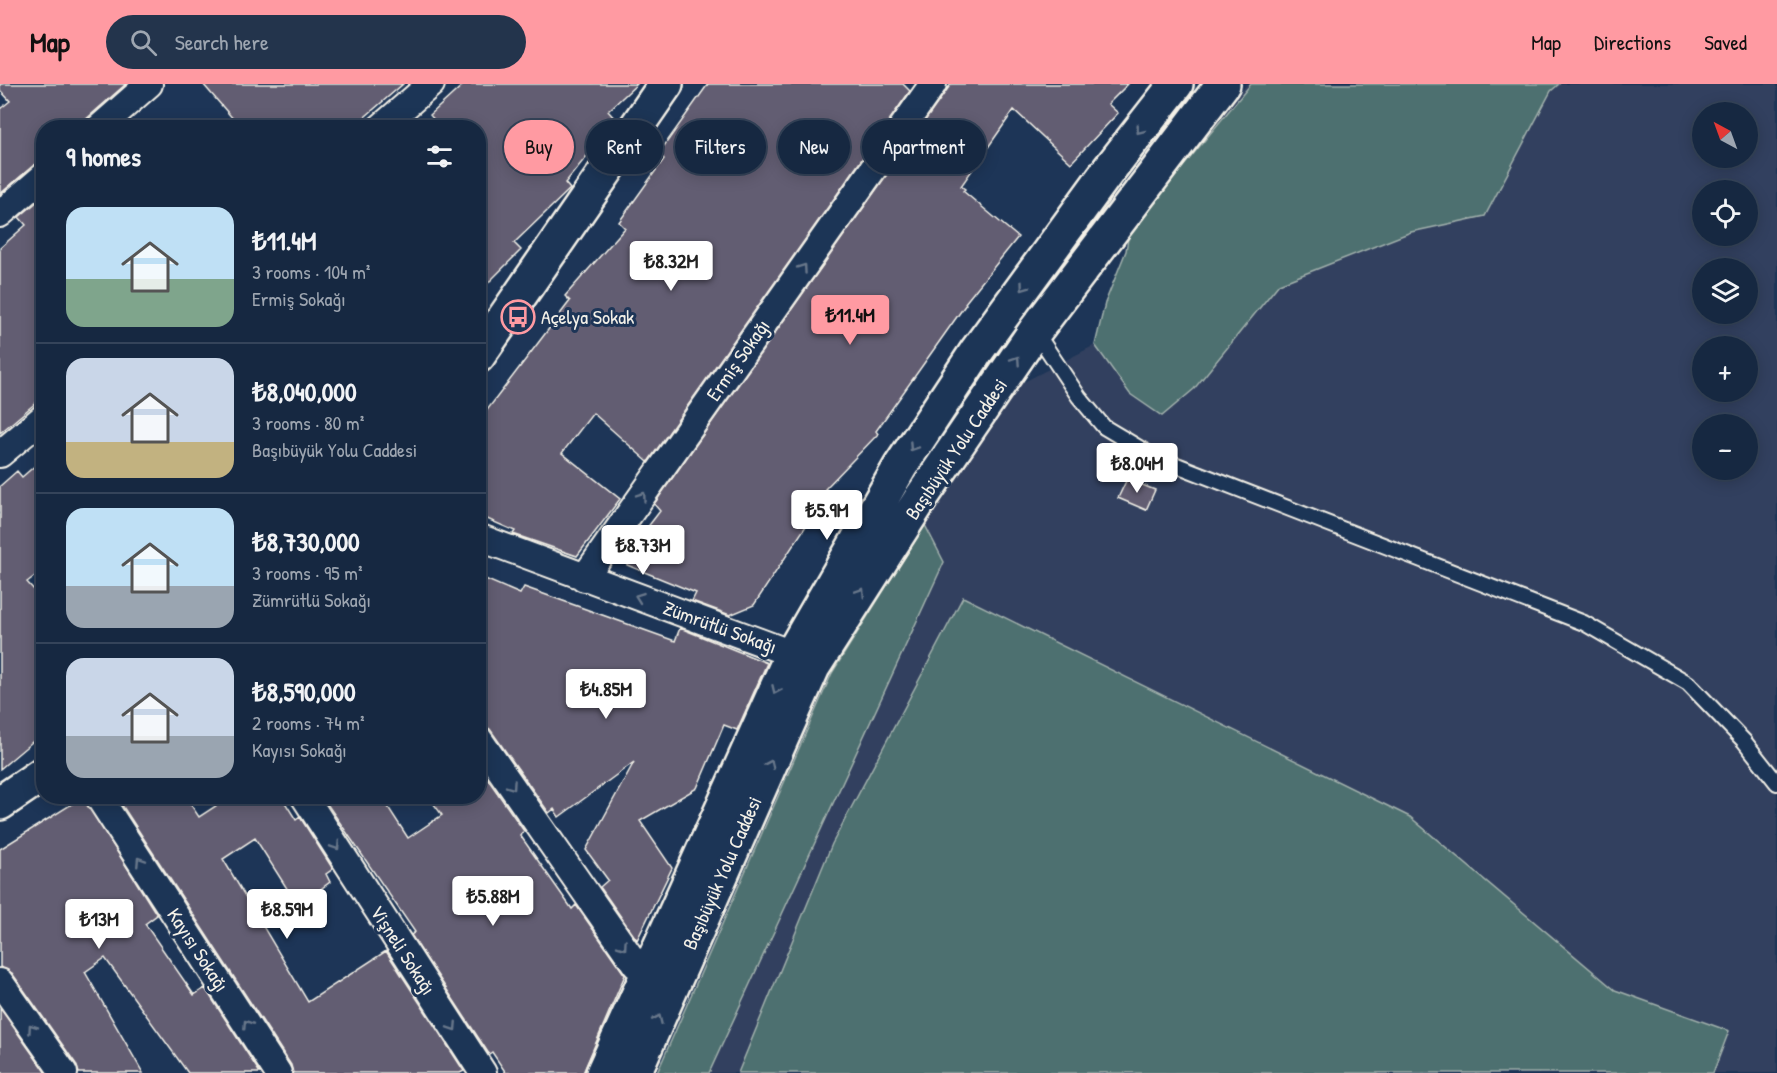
<!DOCTYPE html>
<html lang="en">
<head>
<meta charset="utf-8">
<style>
  :root { --surface:#162841; --page:#23344c; --text:#f1f3f6; --muted:#9ea6b1; --line:#35445a; --accent:#ff9aa2 }
  body { margin:0; font-family:"Patrick Hand",sans-serif; background:var(--page); color:var(--text); height:100vh; display:flex; flex-direction:column; font-size:22px; white-space:nowrap }
  * { box-sizing:border-box; margin:0 }
  p { font-size:20px; color:var(--muted) }
  .icon { flex:none; width:33px; height:33px; fill:none; stroke:currentColor; stroke-width:2; stroke-linecap:round; stroke-linejoin:round }
  .map { position:relative; flex:1; overflow:hidden }
  .details { position:absolute; left:36px; top:36px; width:450px; height:684px; display:flex; flex-direction:column; background:var(--surface); border-radius:24px; box-shadow:0 3px 15px #0003,0 0 0 2px var(--line) }
  .details>* { flex:none }
  .top-card { position:absolute; left:504px; top:36px; width:570px; height:54px; display:flex; gap:12px }
  .needle { width:39px; rotate:319deg }
  .buttons { position:absolute; left:1692px; top:18px; display:grid; gap:12px }
  .buttons a { display:grid; place-items:center; width:66px; height:66px; border-radius:50%; background:var(--surface); box-shadow:0 3px 15px #0003,0 0 0 2px var(--line); font-size:30px }
  .price { position:absolute; translate:-50% -51px; padding:0 14px; border-radius:6px; background:#fff; color:#222; font-size:20px; line-height:39px; filter:drop-shadow(0 2px 3px #0008) }
  .price::after { content:''; position:absolute; left:50%; top:36px; width:18px; height:14px; margin-left:-9px; background:inherit; clip-path:polygon(0 0,100% 0,50% 100%) }
  .price.current { background:var(--accent); color:#111 }
  ul { padding:0; list-style:none }
  li { display:flex; align-items:center; gap:18px; height:150px; padding:0 30px }
  li+li { border-top:2px solid var(--line) }
  li span { display:grid; place-items:center; flex:none; width:168px; height:120px; border-radius:18px; color:#555 }
  li>.icon { margin-inline-start:auto }
  span .icon { width:72px; height:72px; fill:#fffc; stroke-width:1 }
  li b { font-size:26px }
  h2 { display:flex; justify-content:space-between; align-items:center; height:72px; padding:0 30px; font-size:26px }
  .chip { padding:0 21px; border-radius:27px; background:var(--surface); box-shadow:0 3px 15px #0003,0 0 0 2px var(--line); font-size:21px; line-height:54px }
  .chip.current { background:var(--accent); color:#111 }
  header { display:flex; align-items:center; gap:36px; box-sizing:border-box; height:84px; padding:0 30px; background:var(--accent); color:#111 }
  header strong { font-size:28px }
  nav { display:flex; gap:33px; margin-inline-start:auto; font-size:21px }
  .search { width:420px; height:54px; background:var(--page); display:flex; align-items:center; gap:15px; box-sizing:border-box; padding:0 21px; border-radius:33px; color:var(--muted); font-size:22px }
  .map>svg:first-child { display:block }
  .built { fill:#32415f; fill-rule:evenodd }
  .green { fill:#4e7070; stroke:#a1b0ac; stroke-width:1.5 }
  .building { fill:#625d72; stroke:#f4f1e8; stroke-width:1.5 }
  .lines { fill:none; stroke-linecap:round; stroke-linejoin:round }
  .lane-casing { stroke:#f4f1e8; stroke-width:18 }
  .street-casing { stroke:#f4f1e8; stroke-width:30 }
  .secondary-casing { stroke:#f4f1e8; stroke-width:38 }
  .lane { stroke:#1d3557; stroke-width:14 }
  .street { stroke:#1d3557; stroke-width:26 }
  .secondary { stroke:#1d3557; stroke-width:33 }
  .oneway { stroke:#68778a }
  .labels { text-anchor:middle; stroke-width:6; stroke-linejoin:round; paint-order:stroke }
  .poi-label { font-size:20px; fill:#f4f1e8; stroke:#1d3557; text-anchor:start }
  .street-label { font-size:20px; fill:#f4f1e8; stroke:#1d3557 }
</style>
</head>
<body>
<header>
<strong>Map</strong>
<div class="search"><svg class="icon" aria-label="search" viewBox="0 0 24 24"><circle cx="10" cy="10" r="6"/><path d="M15 15l6 6"/></svg>Search here</div>
<nav><a>Map</a><a>Directions</a><a>Saved</a></nav>
</header>
<div class="map">
<svg width="1777" height="989" viewBox="0 0 1777 989">
  <rect width="100%" height="100%" fill="#1d3557"/>
  <filter id="ink" filterUnits="userSpaceOnUse"><feTurbulence type="fractalNoise" baseFrequency=".0167" numOctaves="2"/><feDisplacementMap in="SourceGraphic" scale="12" xChannelSelector="R" yChannelSelector="G"/><feConvolveMatrix kernelMatrix="1 2 1 2 8 2 1 2 1" color-interpolation-filters="sRGB"/></filter>
  <g filter="url(#ink)">
    <path class="built" d="M1247,0H1777V989H657L832,589L925,441L1020,300L1095,261L1105,219L1126,167L1129,148ZM1702,28H1748V74H1702ZM1702,106H1748V152H1702ZM1702,184H1748V230H1702ZM1702,262H1748V308H1702ZM1702,340H1748V386H1702Z"/>
    <path class="green" d="M1251,0H1559L1551,7L1485,132L1411,148L1279,200L1194,305L1162,332L1130,310L1095,261L1105,219L1126,167L1129,148Z
      M925,441L944,478L709,989H657L832,589Z
      M963,513L1410,733L1615,906L1729,947L1713,989H738L832,760Z"/>
    <path class="building" d="M0,0H126L76,44H44V77L34,81L0,110V25L10,17L0,6Z
      M203,0H403L352,44H241Z
      M464,0H637L608,27L616,36L565,99L570,105L514,159L521,166L478,209V44H441L430,31Z
      M708,0H903L910,7L648,378L593,329L562,369L620,415L577,472L513,450L515,447L478,431V338L570,217L565,212L625,144L619,138L664,75L659,69Z
      M951,0H1128L1108,20L1118,29L1071,79L1014,26L961,102L965,105L963,107L1018,153L965,219L966,220L876,347L878,350L825,405L829,407L754,521L730,531L692,517L696,509L627,481V470L660,427L654,420Z
      M44,112V312L0,349V164L26,141L19,133Z
      M44,374V485L27,498L44,517V648L0,685V402L17,387L22,393Z
      M1127,395L1155,406L1146,426L1118,414Z
      M478,492L520,510L524,503L675,557L680,544L767,579L737,646L724,641L697,704L640,737L672,784L637,856L600,803L608,796L586,766L634,678L559,733L554,725L549,729L490,645L478,639Z
      M478,681L524,747L520,751L572,825L576,821L625,891L583,989H506L492,968L489,970L411,851L415,848L325,717L332,712H381L408,754L442,731L428,712H478Z
      M116,712H185L199,733L231,712H281L296,736L300,733L333,785L326,790L330,798L298,822L255,754L223,775L308,918L386,867L464,987L460,989H293L291,981Z
      M83,713L157,831L145,840L194,911L205,904L260,989H188L105,874L85,888L143,989H79L76,980L12,889L0,883V765Z
      M0,924L46,989H0Z"/>
    <g class="lines">
      <defs>
        <path id="lane" d="M1035,247L1079,313L1104,343L1151,371L1584,539L1688,599L1744,657L1777,699"/>
        <path id="street" d="M99,44L149,0
          M380,44L431,0
          M0,130L44,92
          M0,370L44,333
          M478,453L792,570
          M584,494L933,0
          M478,654L636,881L649,888
          M98,712L278,989
          M304,712L483,989
          M0,898L64,989"/>
        <path id="secondary" d="M478,272L666,0
          M0,719L44,689
          M603,989L792,570L900,383L976,268L1108,87L1176,0
          M634,989L813,583L923,411L1035,247L1223,0"/>
      </defs>
      <use href="#lane" class="lane-casing"/>
      <use href="#street" class="street-casing"/>
      <use href="#secondary" class="secondary-casing"/>
      <use href="#lane" class="lane"/>
      <use href="#street" class="street"/>
      <use href="#secondary" class="secondary"/>
    </g>
    <defs><path id="oneway-chevron" d="M-2-3.5L2.5 0L-2 3.5" fill="none" stroke-width="1.6" stroke-linecap="round" stroke-linejoin="round" transform="scale(1.5)"/></defs>
    <g class="oneway">
      <use href="#oneway-chevron" transform="translate(1140 46) rotate(128)"/>
      <use href="#oneway-chevron" transform="translate(803 184) rotate(-55)"/>
      <use href="#oneway-chevron" transform="translate(1024 203) rotate(126)"/>
      <use href="#oneway-chevron" transform="translate(1016 276) rotate(-56)"/>
      <use href="#oneway-chevron" transform="translate(913 363) rotate(124)"/>
      <use href="#oneway-chevron" transform="translate(642 412) rotate(-55)"/>
      <use href="#oneway-chevron" transform="translate(861 508) rotate(-57)"/>
      <use href="#oneway-chevron" transform="translate(639 513) rotate(-160)"/>
      <use href="#oneway-chevron" transform="translate(776 606) rotate(114)"/>
      <use href="#oneway-chevron" transform="translate(770 680) rotate(-66)"/>
      <use href="#oneway-chevron" transform="translate(512 702) rotate(55)"/>
      <use href="#oneway-chevron" transform="translate(336 762) rotate(57)"/>
      <use href="#oneway-chevron" transform="translate(140 777) rotate(-123)"/>
      <use href="#oneway-chevron" transform="translate(623 862) rotate(55)"/>
      <use href="#oneway-chevron" transform="translate(658 935) rotate(-66)"/>
      <use href="#oneway-chevron" transform="translate(247 940) rotate(-123)"/>
      <use href="#oneway-chevron" transform="translate(453 943) rotate(57)"/>
      <use href="#oneway-chevron" transform="translate(32 944) rotate(-125)"/>
    </g>
  </g>
  <defs>
    <symbol id="bus-ring" viewBox="-11 -11 22 22"><circle r="9.5" fill="#1d3557" stroke="#ff9aa2" stroke-width="1.5"/><path d="M-5-6H5V4H4V6H2V4H-2V6H-4V4H-5ZM-3.5-4V0h7V-4ZM-3.5 1.2v1.5H-2V1.2ZM2 1.2v1.5H3.5V1.2Z" fill="#ff9aa2"/></symbol>
  </defs>
  <g fill-rule="evenodd">
    <use href="#bus-ring" x="499" y="214" width="38" height="38"/>
  </g>
  <g class="labels">
    <g class="poi-label">
      <text x="541" y="240">Açelya Sokak</text>
    </g>
    <g class="street-label">
      <text transform="translate(738 276) rotate(-55)" y="7">Ermiş Sokağı</text>
      <text transform="translate(956 365) rotate(-56)" y="7">Başıbüyük Yolu Caddesi</text>
      <text transform="translate(720 543) rotate(20)" y="7">Zümrütlü Sokağı</text>
      <text transform="translate(722 789) rotate(-66)" y="7">Başıbüyük Yolu Caddesi</text>
      <text transform="translate(198 866) rotate(57)" y="7">Kayısı Sokağı</text>
      <text transform="translate(403 866) rotate(57)" y="7">Vişneli Sokağı</text>
    </g>
  </g>
</svg>
<div class="buttons">
<a><svg class="needle" viewBox="-14 -14 28 28"><path d="M0-13l5 13h-10z" fill="#e53935"/><path d="M0 13l5-13h-10z" fill="#9ea6b1"/></svg></a>
<a><svg class="icon" aria-label="locate" viewBox="0 0 24 24"><circle cx="12" cy="12" r="6"/><path d="M12 2v4M12 18v4M2 12h4M18 12h4"/></svg></a>
<a><svg class="icon" aria-label="layers" viewBox="0 0 24 24"><path d="M12 4l9 5-9 5-9-5zM3 14l9 5 9-5"/></svg></a>
<a>+</a>
<a>−</a>
</div>
<b class="price" style="left:671px;top:208px">₺8.32M</b>
<b class="price current" style="left:850px;top:262px">₺11.4M</b>
<b class="price" style="left:1137px;top:410px">₺8.04M</b>
<b class="price" style="left:827px;top:457px">₺5.9M</b>
<b class="price" style="left:643px;top:492px">₺8.73M</b>
<b class="price" style="left:606px;top:636px">₺4.85M</b>
<b class="price" style="left:493px;top:843px">₺5.88M</b>
<b class="price" style="left:287px;top:856px">₺8.59M</b>
<b class="price" style="left:99px;top:866px">₺13M</b>
<div class="top-card">
<a class="chip current">Buy</a>
<a class="chip">Rent</a>
<a class="chip">Filters</a>
<a class="chip">New</a>
<a class="chip">Apartment</a>
</div>
<section class="details">
<h2>9 homes<svg class="icon" aria-label="filters" viewBox="0 0 24 24"><path d="M4 7h16M4 17h16"/><circle cx="9" cy="7" r="2"/><circle cx="15" cy="17" r="2"/></svg></h2>
<ul>
<li><span style="background:linear-gradient(#bfe0f5 60%,#7fa58c 0)"><svg class="icon" aria-label="home" viewBox="0 0 24 24"><path d="M3 11l9-7 9 7M6 9v11h12V9"/></svg></span><div><b>₺11.4M</b><p>3 rooms · 104 m²</p><p>Ermiş Sokağı</p></div></li>
<li><span style="background:linear-gradient(#c9d6e8 70%,#c2b280 0)"><svg class="icon" aria-label="home" viewBox="0 0 24 24"><path d="M3 11l9-7 9 7M6 9v11h12V9"/></svg></span><div><b>₺8,040,000</b><p>3 rooms · 80 m²</p><p>Başıbüyük Yolu Caddesi</p></div></li>
<li><span style="background:linear-gradient(#bfe0f5 65%,#9aa5b1 0)"><svg class="icon" aria-label="home" viewBox="0 0 24 24"><path d="M3 11l9-7 9 7M6 9v11h12V9"/></svg></span><div><b>₺8,730,000</b><p>3 rooms · 95 m²</p><p>Zümrütlü Sokağı</p></div></li>
<li><span style="background:linear-gradient(#c9d6e8 65%,#9aa5b1 0)"><svg class="icon" aria-label="home" viewBox="0 0 24 24"><path d="M3 11l9-7 9 7M6 9v11h12V9"/></svg></span><div><b>₺8,590,000</b><p>2 rooms · 74 m²</p><p>Kayısı Sokağı</p></div></li>
</ul>
</section>
</div>
</body>
</html>
